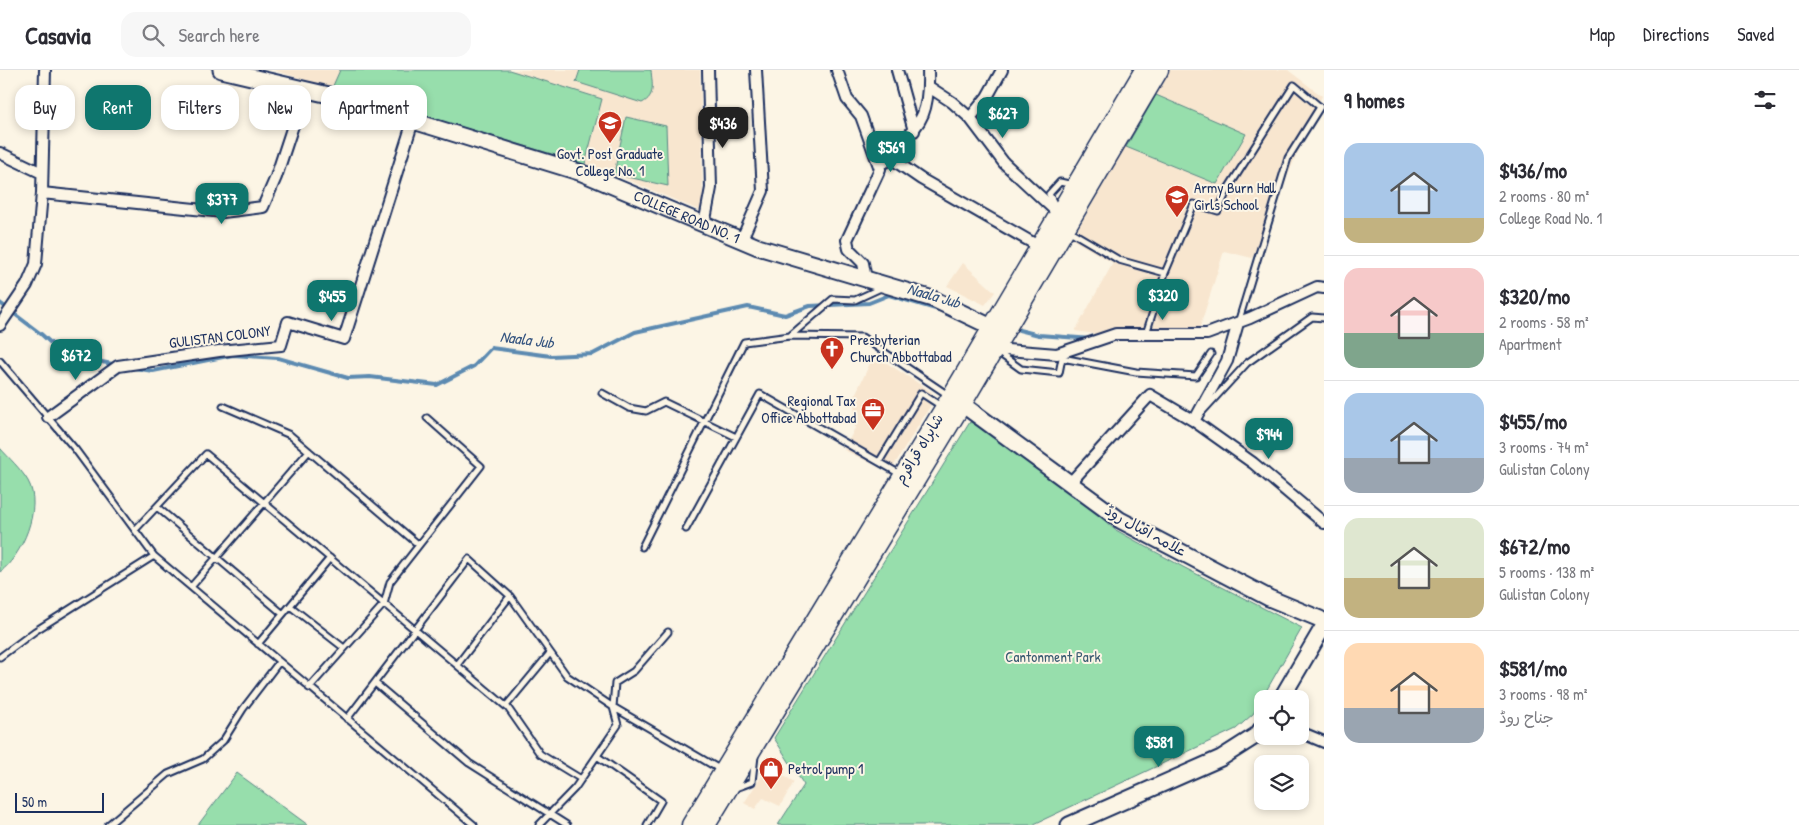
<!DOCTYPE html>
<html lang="en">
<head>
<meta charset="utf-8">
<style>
  :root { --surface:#fff; --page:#f7f7f7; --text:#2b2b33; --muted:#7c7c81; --line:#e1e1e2; --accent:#0f766e }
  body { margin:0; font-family:"Patrick Hand","Playpen Sans Arabic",sans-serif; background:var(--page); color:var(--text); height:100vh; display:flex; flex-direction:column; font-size:19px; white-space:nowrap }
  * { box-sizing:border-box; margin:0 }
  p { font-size:16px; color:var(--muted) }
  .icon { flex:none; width:28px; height:28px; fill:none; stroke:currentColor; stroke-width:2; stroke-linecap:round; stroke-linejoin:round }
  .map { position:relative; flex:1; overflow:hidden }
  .panel { display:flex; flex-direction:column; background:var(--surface); width:475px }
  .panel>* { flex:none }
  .hud { position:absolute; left:15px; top:15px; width:475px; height:45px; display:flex; gap:10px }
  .buttons { position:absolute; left:1254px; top:620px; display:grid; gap:10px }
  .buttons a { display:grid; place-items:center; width:55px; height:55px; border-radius:10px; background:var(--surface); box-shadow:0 2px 8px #0003; font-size:25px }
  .scale { position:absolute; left:15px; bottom:12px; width:89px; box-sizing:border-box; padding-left:5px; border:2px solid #1b2f5e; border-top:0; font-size:14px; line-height:18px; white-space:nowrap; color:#1b2f5e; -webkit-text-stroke:4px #fcf5e5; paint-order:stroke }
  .price { position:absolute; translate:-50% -42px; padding:0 11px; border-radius:10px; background:var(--accent); color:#fff; font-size:16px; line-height:32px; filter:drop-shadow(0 1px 2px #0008) }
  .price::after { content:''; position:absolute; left:50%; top:30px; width:15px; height:11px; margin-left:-8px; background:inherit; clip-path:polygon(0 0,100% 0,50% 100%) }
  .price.on { background:#222; color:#fff }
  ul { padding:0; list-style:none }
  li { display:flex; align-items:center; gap:15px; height:125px; padding:0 20px }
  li+li { border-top:1px solid var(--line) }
  li span { display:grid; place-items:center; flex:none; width:140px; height:100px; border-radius:15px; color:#555 }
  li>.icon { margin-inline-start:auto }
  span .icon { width:60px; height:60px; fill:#fffc; stroke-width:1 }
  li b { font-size:21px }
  h2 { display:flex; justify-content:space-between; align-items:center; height:60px; padding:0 20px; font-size:21px }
  .pill { padding:0 18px; border-radius:15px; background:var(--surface); box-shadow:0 2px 8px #0003; font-size:18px; line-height:45px }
  .pill.on { background:var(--accent); color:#fff }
  header { display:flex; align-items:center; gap:30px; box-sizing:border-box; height:70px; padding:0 25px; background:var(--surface); border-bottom:1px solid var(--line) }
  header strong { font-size:24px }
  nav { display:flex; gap:28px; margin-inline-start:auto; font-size:18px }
  .search { width:350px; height:45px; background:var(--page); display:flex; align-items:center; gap:12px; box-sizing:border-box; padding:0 18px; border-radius:15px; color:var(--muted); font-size:19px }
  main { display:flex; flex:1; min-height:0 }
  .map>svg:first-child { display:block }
  .built { fill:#f8e6cf }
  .green { fill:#97deac; stroke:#598685 }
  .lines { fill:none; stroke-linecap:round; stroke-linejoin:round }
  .stream { stroke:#5c8ab1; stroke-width:4 }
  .service-casing { stroke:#1b2f5e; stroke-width:9 }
  .minor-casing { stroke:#1b2f5e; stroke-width:14 }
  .secondary-casing { stroke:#1b2f5e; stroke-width:19 }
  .trunk-casing { stroke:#1b2f5e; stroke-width:21 }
  .service { stroke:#fcf5e5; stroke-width:5 }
  .minor { stroke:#fcf5e5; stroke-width:10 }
  .secondary { stroke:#fcf5e5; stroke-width:15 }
  .trunk { stroke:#fcf5e5; stroke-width:18 }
  .labels { text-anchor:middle; stroke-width:4; stroke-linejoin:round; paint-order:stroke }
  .poi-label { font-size:15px; fill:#1b2f5e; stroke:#fcf5e5; text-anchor:start }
  .street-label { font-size:15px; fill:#1b2f5e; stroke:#fcf5e5 }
  .park-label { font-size:15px; fill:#3a5b72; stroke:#fcf5e5 }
  .water-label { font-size:16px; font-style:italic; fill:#365580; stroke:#fcf5e5 }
</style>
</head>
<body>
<header>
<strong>Casavia</strong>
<div class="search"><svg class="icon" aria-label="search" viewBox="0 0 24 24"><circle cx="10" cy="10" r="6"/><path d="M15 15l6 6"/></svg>Search here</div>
<nav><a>Map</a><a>Directions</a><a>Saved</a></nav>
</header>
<main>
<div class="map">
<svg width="1324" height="755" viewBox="0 0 1324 755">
  <rect width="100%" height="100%" fill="#fcf5e5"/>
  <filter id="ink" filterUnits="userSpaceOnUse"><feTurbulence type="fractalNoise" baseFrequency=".02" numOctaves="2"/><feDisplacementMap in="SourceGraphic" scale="10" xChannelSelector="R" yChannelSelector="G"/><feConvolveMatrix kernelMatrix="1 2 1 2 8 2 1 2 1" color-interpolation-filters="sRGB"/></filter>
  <g filter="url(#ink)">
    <path class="built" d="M273,0H700L703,142L614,104Z
      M1170,0H1288L1322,26L1252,188L1224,181L1199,260L1108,266L1075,261L1113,193L1072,169Z
      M963,193L995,222L985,235L947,216Z
      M874,285L932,322L931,335L890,402L844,380L855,358L854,327Z
      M768,696L794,712L780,736L763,728L755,739L744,733Z"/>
    <path class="green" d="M340,0H509L602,29L585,94L332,18Z
      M580,0H651C652,14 656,26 642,33L576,12Z
      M1156,25L1246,64L1217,114L1126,77Z
      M626,47L666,56L668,116L614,104Z
      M970,352L1018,374L1114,459L1183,497L1302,558L1253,644L1236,659L1032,755H778L804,715L774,668Z
      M0,378C9,388 21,399 28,411C43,437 22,486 0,502Z
      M237,703L308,755H198Z"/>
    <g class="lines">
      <path class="stream" d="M0,233L41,264L64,285L118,295
        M1019,260L1039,265L1092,269
        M134,298L153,301L233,285L278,288L348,308L370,307L437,315L474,296L491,278L551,286L593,284L635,262L748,237L785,245L810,236L869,233L889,225L939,240"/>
      <defs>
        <path id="service" d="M1056,137L1049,124L1060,112L1073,115
          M1068,160L1119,190L1165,203
          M1146,264L1165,203L1194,134L1218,141L1229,117L1294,15L1320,37L1288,88L1238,253
          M790,266L862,267L948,325
          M996,281L1021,299L1059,303L1062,288L1136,302L1196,306L1211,284
          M0,291L75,379L154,486
          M602,323L629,338L646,341L664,332L736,367
          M223,336L290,365L419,475
          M1203,341L1247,293L1312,247L1324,248
          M879,392L921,323L941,336
          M157,437L283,544
          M686,459L760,324L900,404
          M135,460L206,384L508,638L540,684L581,709
          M642,477L744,272L790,266L833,229L855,230L881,218
          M191,517L309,381
          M290,536L344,578
          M258,574L330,488
          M0,587L35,561L154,486L474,755
          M457,595L510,526
          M375,613L469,693L567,755
          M309,618L384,534L390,512L481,396L427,348
          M506,636L550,583
          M347,649L469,489L510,526L567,606L613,637L721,700
          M597,686L661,731L647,755
          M733,719L752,712L755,686
          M108,755L168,704L203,689L223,671L243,639L279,592
          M539,755L575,718L618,655L613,637L615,613L634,601L668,562"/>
        <path id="minor" d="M837,0L847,29L861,46L880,99L847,170L849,179L863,193L866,209
          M897,0L914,61
          M929,17L952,32L970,48L1004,93L1059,144
          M970,48L987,27L1002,0
          M0,83L42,103
          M889,87L921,109L1040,177
          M885,92C916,54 930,54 928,0
          M42,123L223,142L263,137L276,107L305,19
          M704,155L711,118L708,0
          M741,171L763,121L756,0
          M0,255L27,215L36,194L42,123L45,0
          M994,279L1057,284L1116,264H1207L1250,248L1317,217L1324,218
          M48,347L118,296L219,281L281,275L288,252L344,269L413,51
          M1194,351L1253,393L1324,453
          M1070,413L1150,325L1194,351L1227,291L1238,253
          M1300,662L1324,672"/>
        <g id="secondary">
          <path id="s1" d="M221,0L329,25L582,103L758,177L933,229L1002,262"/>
          <path d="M962,334L1120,450L1269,528L1320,549"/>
          <path d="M1281,629L1322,559"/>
          <path d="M1069,755L1221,688L1257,665L1262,658"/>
        </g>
        <path id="trunk" d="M691,755L951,327L1144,0
          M706,755L962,334L1159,0"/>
      </defs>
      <use href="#service" class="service-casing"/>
      <use href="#minor" class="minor-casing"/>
      <use href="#secondary" class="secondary-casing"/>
      <use href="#trunk" class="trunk-casing"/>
      <use href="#service" class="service"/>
      <use href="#minor" class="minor"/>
      <use href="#secondary" class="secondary"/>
      <use href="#trunk" class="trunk"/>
    </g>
  </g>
  <defs>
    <symbol id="university-pin" viewBox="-11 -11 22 30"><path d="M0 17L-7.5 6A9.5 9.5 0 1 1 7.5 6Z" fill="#c8321e" stroke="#fcf5e5"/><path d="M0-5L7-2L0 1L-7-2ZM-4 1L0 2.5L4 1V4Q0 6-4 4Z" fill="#fff"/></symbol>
    <symbol id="school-pin" viewBox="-11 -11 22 30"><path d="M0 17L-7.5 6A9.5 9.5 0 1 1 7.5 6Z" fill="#c8321e" stroke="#fcf5e5"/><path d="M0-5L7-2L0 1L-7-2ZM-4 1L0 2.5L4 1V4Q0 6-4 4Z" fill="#fff"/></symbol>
    <symbol id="church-pin" viewBox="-11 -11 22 30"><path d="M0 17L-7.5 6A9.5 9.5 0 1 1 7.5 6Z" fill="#c8321e" stroke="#fcf5e5"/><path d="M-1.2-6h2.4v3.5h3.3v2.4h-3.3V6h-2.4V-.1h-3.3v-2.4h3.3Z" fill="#fff"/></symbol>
    <symbol id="office-pin" viewBox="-11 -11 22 30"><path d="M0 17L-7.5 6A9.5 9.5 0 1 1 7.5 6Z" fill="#c8321e" stroke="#fcf5e5"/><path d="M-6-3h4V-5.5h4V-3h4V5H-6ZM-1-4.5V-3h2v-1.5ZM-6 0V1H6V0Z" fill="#fff"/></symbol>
    <symbol id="shop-pin" viewBox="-11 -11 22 30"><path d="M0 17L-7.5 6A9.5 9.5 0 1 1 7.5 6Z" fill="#c8321e" stroke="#fcf5e5"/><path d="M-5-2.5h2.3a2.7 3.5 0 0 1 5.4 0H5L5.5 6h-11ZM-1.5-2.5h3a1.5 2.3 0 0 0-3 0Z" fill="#fff"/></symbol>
  </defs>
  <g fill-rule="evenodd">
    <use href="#university-pin" x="596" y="39" width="28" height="38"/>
    <use href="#school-pin" x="1163" y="113" width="28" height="38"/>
    <use href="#church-pin" x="818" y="265" width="28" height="38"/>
    <use href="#office-pin" x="859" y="326" width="28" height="38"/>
    <use href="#shop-pin" x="757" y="685" width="28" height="38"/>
  </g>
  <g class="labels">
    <g class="poi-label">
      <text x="610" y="89" text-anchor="middle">Govt. Post Graduate<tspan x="610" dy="17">College No. 1</tspan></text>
      <text x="1194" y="123">Army Burn Hall<tspan x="1194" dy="17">Girls School</tspan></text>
      <text x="850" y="275">Presbyterian<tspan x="850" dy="17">Church Abbottabad</tspan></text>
      <text x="856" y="336" text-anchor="end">Regional Tax<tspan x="856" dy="17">Office Abbottabad</tspan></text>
      <text x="788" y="704">Petrol pump 1</text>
    </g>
    <g class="street-label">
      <text dy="5" stroke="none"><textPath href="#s1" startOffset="489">COLLEGE ROAD NO. 1</textPath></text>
      <text transform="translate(220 267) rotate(-7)" y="5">GULISTAN COLONY</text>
      <text transform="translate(919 379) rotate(-59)" y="5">شاہراہ قراقرم</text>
      <text transform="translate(1146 461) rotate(29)" y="5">علامہ اقبال روڈ</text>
    </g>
    <g class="park-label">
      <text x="1053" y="592">Cantonment Park</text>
    </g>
    <g class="water-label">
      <text transform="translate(934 225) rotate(16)" y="6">Naala Jub</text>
      <text transform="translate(527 269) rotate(7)" y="6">Naala Jub</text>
    </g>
  </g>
</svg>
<div class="buttons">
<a><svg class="icon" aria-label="locate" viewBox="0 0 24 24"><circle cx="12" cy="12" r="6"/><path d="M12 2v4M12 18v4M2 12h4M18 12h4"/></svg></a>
<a><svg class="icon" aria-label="layers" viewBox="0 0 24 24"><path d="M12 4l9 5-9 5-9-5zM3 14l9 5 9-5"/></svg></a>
</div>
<div class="scale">50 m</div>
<b class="price" style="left:1003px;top:69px">$627</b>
<b class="price on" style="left:723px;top:79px">$436</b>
<b class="price" style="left:891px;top:103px">$569</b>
<b class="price" style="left:222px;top:155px">$377</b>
<b class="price" style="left:1163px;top:251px">$320</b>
<b class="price" style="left:332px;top:252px">$455</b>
<b class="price" style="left:76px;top:311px">$672</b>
<b class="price" style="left:1269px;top:390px">$944</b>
<b class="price" style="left:1159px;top:698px">$581</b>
<div class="hud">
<a class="pill">Buy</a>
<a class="pill on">Rent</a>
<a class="pill">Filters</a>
<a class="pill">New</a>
<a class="pill">Apartment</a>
</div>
</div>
<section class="panel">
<h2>9 homes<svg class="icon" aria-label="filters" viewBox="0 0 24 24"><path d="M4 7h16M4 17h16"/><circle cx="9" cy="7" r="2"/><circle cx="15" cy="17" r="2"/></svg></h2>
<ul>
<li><span style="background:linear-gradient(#a9c7e8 75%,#c2b280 0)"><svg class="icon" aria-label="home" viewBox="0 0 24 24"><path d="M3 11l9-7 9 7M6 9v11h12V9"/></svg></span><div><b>$436/mo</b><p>2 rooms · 80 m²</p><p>College Road No. 1</p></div></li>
<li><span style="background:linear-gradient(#f6c9c9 65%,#7fa58c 0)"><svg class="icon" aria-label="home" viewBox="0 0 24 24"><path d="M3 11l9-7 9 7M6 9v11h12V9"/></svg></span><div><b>$320/mo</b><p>2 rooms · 58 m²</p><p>Apartment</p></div></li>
<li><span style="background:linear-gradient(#a9c7e8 65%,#9aa5b1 0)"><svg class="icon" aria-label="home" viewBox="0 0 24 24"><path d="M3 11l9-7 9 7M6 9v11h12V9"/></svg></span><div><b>$455/mo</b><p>3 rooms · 74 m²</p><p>Gulistan Colony</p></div></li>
<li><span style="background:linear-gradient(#dfe7d0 60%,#c2b280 0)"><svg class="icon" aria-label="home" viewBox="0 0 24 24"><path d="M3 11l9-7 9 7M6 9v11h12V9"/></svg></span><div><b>$672/mo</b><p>5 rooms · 138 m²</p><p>Gulistan Colony</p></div></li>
<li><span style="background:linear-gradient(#ffd9b3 65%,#9aa5b1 0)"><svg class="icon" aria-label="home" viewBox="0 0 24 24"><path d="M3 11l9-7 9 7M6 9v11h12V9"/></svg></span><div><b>$581/mo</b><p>3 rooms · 98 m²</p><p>جناح روڈ</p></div></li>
</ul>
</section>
</main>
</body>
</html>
